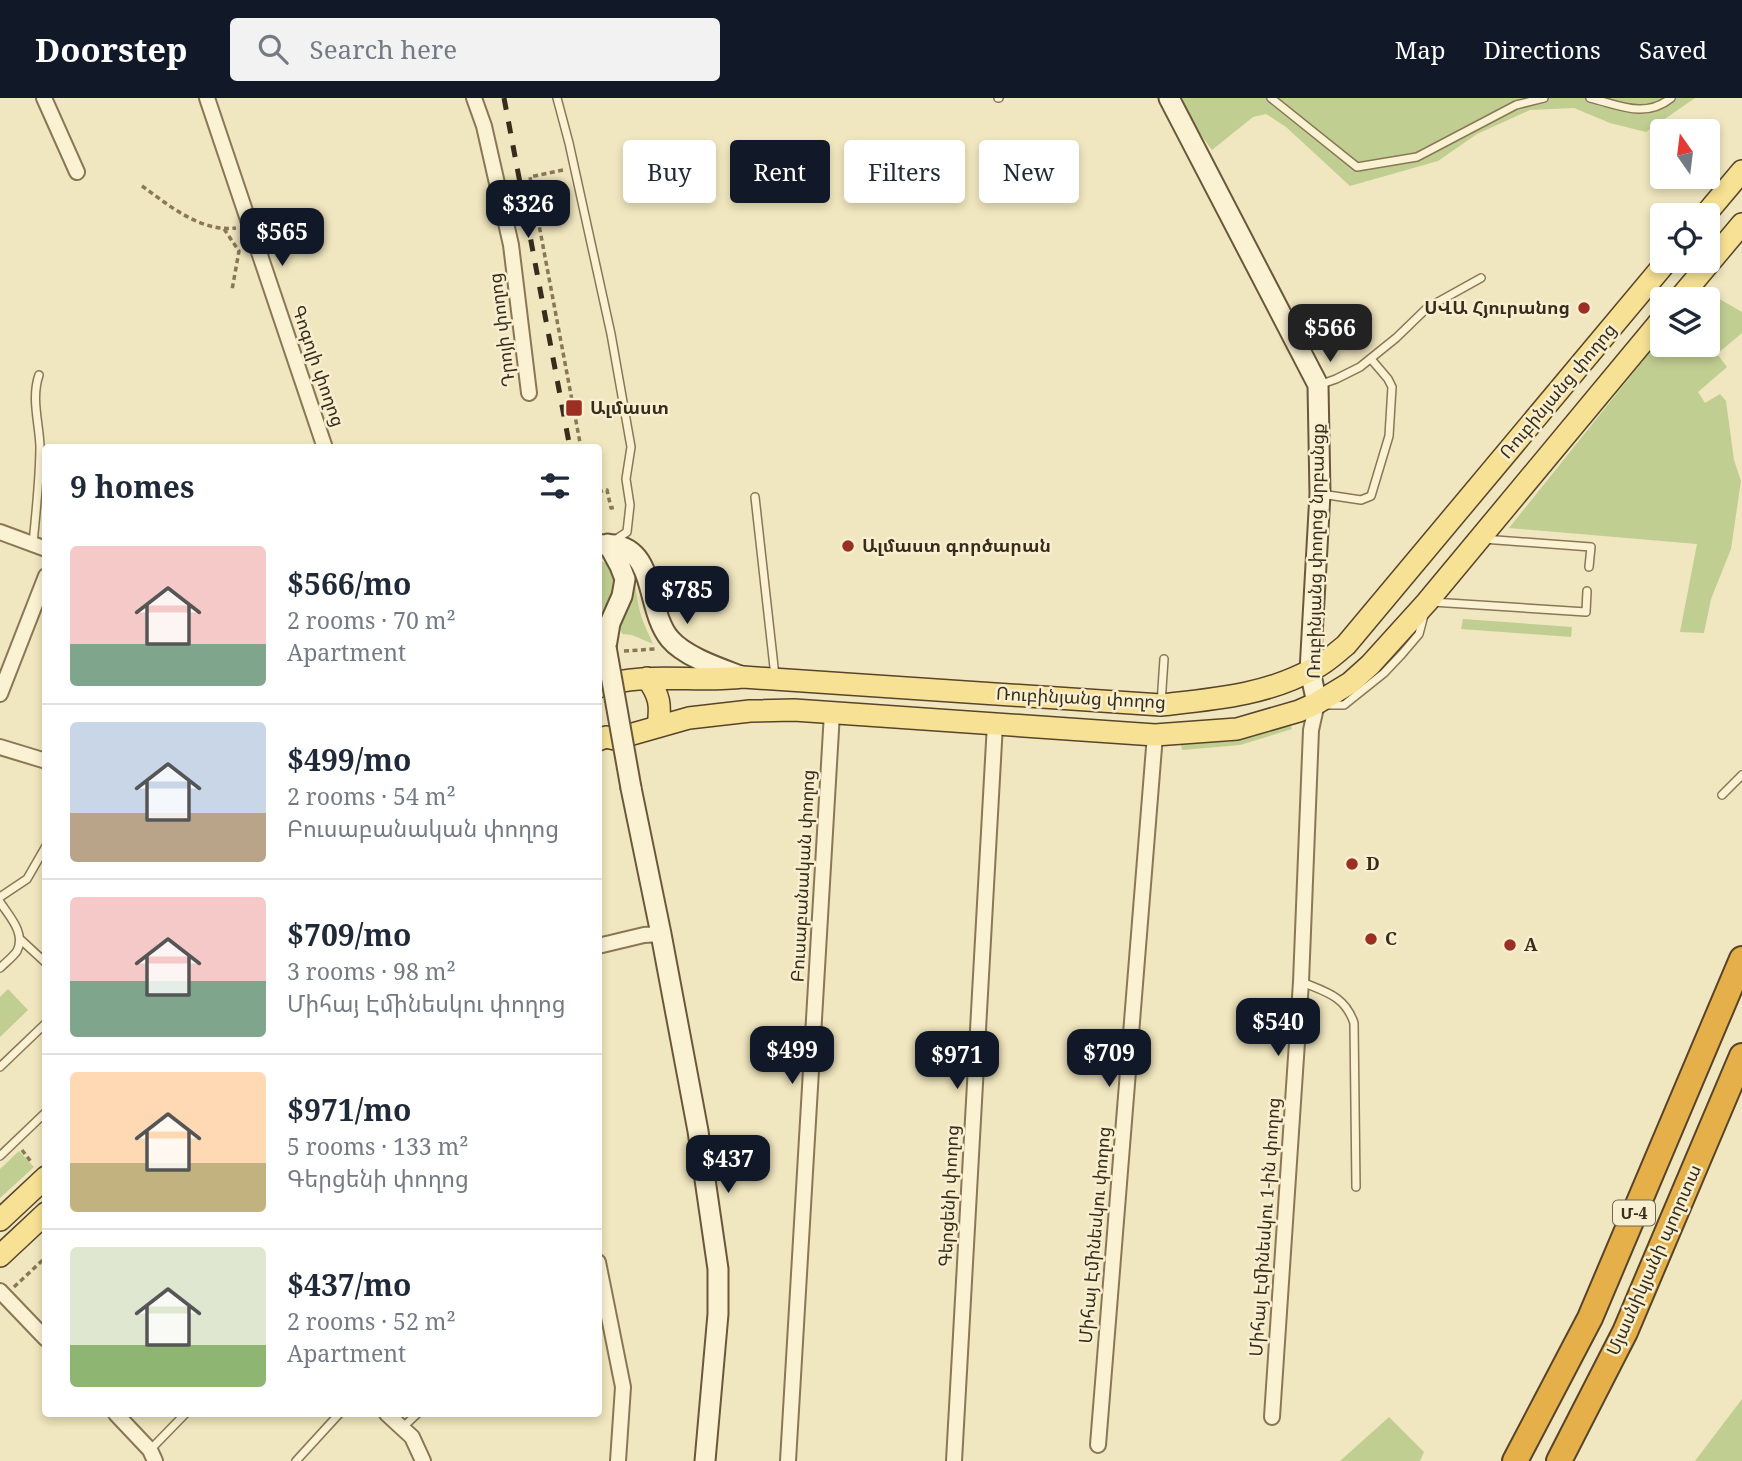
<!DOCTYPE html>
<html lang="en">
<head>
<meta charset="utf-8">
<style>
  :root { --surface:#fff; --page:#f2f2f3; --text:#1f2937; --muted:#747a83; --line:#e0e1e3; --accent:#111827 }
  body { margin:0; font-family:"Noto Serif","Noto Sans Armenian",serif; background:var(--page); color:var(--text); height:100vh; display:flex; flex-direction:column; font-size:26px; white-space:nowrap }
  * { box-sizing:border-box; margin:0 }
  p { font-size:23px; color:var(--muted) }
  .icon { flex:none; width:38px; height:38px; fill:none; stroke:currentColor; stroke-width:2; stroke-linecap:round; stroke-linejoin:round }
  .map { position:relative; flex:1; overflow:hidden }
  .panel { position:absolute; left:42px; top:346px; width:560px; height:973px; display:flex; flex-direction:column; background:var(--surface); border-radius:7px; box-shadow:0 4px 10px #0003 }
  .panel>* { flex:none }
  .banner { position:absolute; left:623px; top:42px; width:665px; height:63px; display:flex; gap:14px }
  .needle { width:46px; rotate:346deg }
  .controls { position:absolute; left:1650px; top:21px; display:grid; gap:14px }
  .controls a { display:grid; place-items:center; width:70px; height:70px; border-radius:7px; background:var(--surface); box-shadow:0 4px 10px #0003; font-size:35px }
  .price { position:absolute; translate:-50% -60px; padding:0 16px; border-radius:14px; background:var(--accent); color:#fff; font-size:23px; line-height:46px; filter:drop-shadow(0 2px 4px #0008) }
  .price::after { content:''; position:absolute; left:50%; top:42px; width:21px; height:16px; margin-left:-10px; background:inherit; clip-path:polygon(0 0,100% 0,50% 100%) }
  .price.on { background:#222; color:#fff }
  ul { padding:0; list-style:none }
  li { display:flex; align-items:center; gap:21px; height:175px; padding:0 28px }
  li+li { border-top:2px solid var(--line) }
  li span { display:grid; place-items:center; flex:none; width:196px; height:140px; border-radius:7px; color:#555 }
  li>.icon { margin-inline-start:auto }
  span .icon { width:84px; height:84px; fill:#fffc; stroke-width:1 }
  li b { font-size:30px }
  h2 { display:flex; justify-content:space-between; align-items:center; height:84px; padding:0 28px; font-size:30px }
  .pill { padding:0 24px; border-radius:7px; background:var(--surface); box-shadow:0 4px 10px #0003; font-size:24px; line-height:63px }
  .pill.on { background:var(--accent); color:#fff }
  header { display:flex; align-items:center; gap:42px; box-sizing:border-box; height:98px; padding:0 35px; background:var(--accent); color:#fff }
  header strong { font-size:33px }
  nav { display:flex; gap:38px; margin-inline-start:auto; font-size:24px }
  .search { width:490px; height:63px; background:var(--page); display:flex; align-items:center; gap:18px; box-sizing:border-box; padding:0 24px; border-radius:7px; color:var(--muted); font-size:26px }
  .map>svg:first-child { display:block }
  .green { fill:#c1ce92 }
  .lines { fill:none; stroke-linecap:round; stroke-linejoin:round }
  .lane-casing { stroke:#897756; stroke-width:10 }
  .street-casing { stroke:#897756; stroke-width:18 }
  .secondary-casing { stroke:#6b573a; stroke-width:23 }
  .primary-casing { stroke:#57442b; stroke-width:24 }
  .highway-casing { stroke:#57442b; stroke-width:28 }
  .path { stroke:#897756; stroke-width:3.5; stroke-dasharray:5 3.5; stroke-linecap:butt }
  .lane { stroke:#faf2d2; stroke-width:7 }
  .street { stroke:#faf2d2; stroke-width:14 }
  .secondary { stroke:#faf2d2; stroke-width:19 }
  .primary { stroke:#f6e194; stroke-width:21 }
  .highway { stroke:#e5b04a; stroke-width:24 }
  .rail { stroke:#382c1c; stroke-width:5; stroke-dasharray:12 12; stroke-linecap:butt }
  .secondary-bridge-casing { stroke:#6b573a; stroke-width:23; stroke-linecap:butt }
  .secondary-bridge { stroke:#faf2d2; stroke-width:19 }
  .poi-dot { fill:#9b2f23; stroke:#f7efcf; stroke-width:2.5 }
  .labels { text-anchor:middle; stroke-width:5; stroke-linejoin:round; paint-order:stroke }
  .shield { fill:#f7efcf; stroke:#716652; stroke-width:2 }
  .shield-label { font-size:16px; font-weight:bold; fill:#382c1c }
  .poi-label { font-size:18px; font-weight:bold; fill:#382c1c; stroke:#f7efcf; text-anchor:start }
  .street-label { font-size:18px; fill:#382c1c; stroke:#f7efcf }
</style>
</head>
<body>
<header>
<strong>Doorstep</strong>
<div class="search"><svg class="icon" aria-label="search" viewBox="0 0 24 24"><circle cx="10" cy="10" r="6"/><path d="M15 15l6 6"/></svg>Search here</div>
<nav><a>Map</a><a>Directions</a><a>Saved</a></nav>
</header>
<div class="map">
<svg width="1742" height="1363" viewBox="0 0 1742 1363">
  <rect width="100%" height="100%" fill="#f0e6bf"/>
  <path class="green" d="M1174,0H1695L1646,34L1610,25L1574,10L1530,12L1477,36L1438,63L1350,88L1286,29L1266,16L1253,19L1212,52Z
    M1703,188L1716,199L1742,214V235L1717,256L1727,269L1698,294L1705,305L1720,296L1726,303L1734,362L1741,383L1731,451L1711,501L1704,535L1680,534L1697,446L1509,430L1662,239V247H1708V201H1693Z
    M598,462C611,465 614,474 618,485L602,527L599,523Z
    M629,467C637,482 635,493 639,510C642,523 648,534 653,546L632,537L622,536L620,529H618Z
    M1463,521L1572,529L1571,539L1461,531Z
    M1289,621L1292,631L1240,647L1182,652L1180,642Z
    M8,891L28,912L0,939V899Z
    M19,1053L34,1069L0,1100V1071Z
    M1742,1301V1363H1695Z
    M1389,1319L1424,1354L1420,1363H1340Z"/>
  <g class="lines">
    <defs>
      <path id="lane" d="M557,0L569,45L611,236L631,349L626,381L630,407L627,434L615,442
        M998,0H999
        M1271,0L1357,69L1417,59L1516,7L1544,0
        M1590,0C1619,7 1645,21 1671,0
        M1319,287L1336,281L1360,269L1396,240L1427,210L1481,180
        M1321,396L1361,402L1371,398L1389,338L1392,289L1388,281L1371,261
        M755,399L775,578
        M1483,441L1591,449L1589,469
        M33,446C36,413 40,380 40,348C39,324 31,300 39,277
        M1432,504L1586,514L1587,493
        M1161,606L1164,561
        M1325,607H1344L1384,575L1402,556L1419,536L1424,517
        M1722,697L1742,677
        M0,799L27,781L46,748
        M0,804C9,818 26,835 17,853C13,859 5,865 0,870
        M20,841L46,865
        M1302,884C1326,894 1345,898 1354,925L1356,1089
        M0,969L46,925
        M0,1058L46,1014
        M403,1329L417,1316
        M150,1352L185,1316
        M296,1363L339,1316"/>
      <path id="street" d="M44,0L77,74
        M207,0L325,350
        M474,0L484,28L511,147L529,295
        M0,434L46,451
        M0,596L46,478
        M0,649L46,663
        M598,848L644,837L661,836
        M598,1164L623,1289L618,1363
        M0,1193L46,1241
        M116,1316L150,1352L155,1363
        M387,1316L412,1339L423,1363
        M1272,1319L1301,884L1311,632L1317,605
        M1098,1347L1155,637
        M788,1363L832,615
        M954,1363L995,626"/>
      <path id="secondary" d="M1169,0L1318,287L1320,396L1310,573L1317,605
        M598,447C659,439 643,509 670,541C685,559 722,571 743,579
        M606,549L610,525L622,498L625,481L620,468L608,446
        M631,690L661,836L698,1033L718,1171V1216L705,1363"/>
      <path id="primary" d="M1705,117L1742,73
        M1679,201L1742,126
        M647,580C660,598 661,607 658,629
        M598,589C645,573 695,585 743,579L1161,607C1215,601 1267,597 1315,570C1327,564 1336,555 1346,547L1667,163
        M598,642L606,639L615,641L689,620L750,613L794,612L1155,637L1237,631L1299,613L1317,605L1350,585L1370,567L1427,504L1662,221
        M0,1122L46,1079
        M0,1158L46,1115"/>
      <path id="highway" d="M1515,1363L1590,1220L1742,861
        M1559,1363L1625,1234L1742,958"/>
    </defs>
    <use href="#lane" class="lane-casing"/>
    <use href="#street" class="street-casing"/>
    <use href="#secondary" class="secondary-casing"/>
    <use href="#primary" class="primary-casing"/>
    <use href="#highway" class="highway-casing"/>
    <path class="path" d="M563,72L530,79L581,350
      M142,88C170,108 200,134 236,130
      M224,131L239,153L232,192
      M598,394L607,392L611,410L617,409
      M624,553L655,551
      M22,1052L32,1065
      M14,1189L46,1159"/>
    <use href="#lane" class="lane"/>
    <use href="#street" class="street"/>
    <use href="#secondary" class="secondary"/>
    <use href="#primary" class="primary"/>
    <use href="#highway" class="highway"/>
    <path class="rail" d="M504,0L570,350"/>
    <defs>
      <path id="secondary-bridge" d="M606,549L631,690"/>
    </defs>
    <use href="#secondary-bridge" class="secondary-bridge-casing"/>
    <use href="#secondary-bridge" class="secondary-bridge"/>
  </g>
  <g class="poi-dot">
    <circle cx="1584" cy="210" r="7"/>
    <rect x="565" y="301" width="18" height="18" rx="3.5"/>
    <circle cx="848" cy="448" r="7"/>
    <circle cx="1352" cy="766" r="7"/>
    <circle cx="1371" cy="841" r="7"/>
    <circle cx="1510" cy="847" r="7"/>
  </g>
  <g class="labels">
    <rect class="shield" x="1613" y="1102.5" width="42" height="25" rx="5"/>
    <g class="shield-label">
      <text x="1634" y="1121">Մ-4</text>
    </g>
    <g class="poi-label">
      <text x="1570" y="216" text-anchor="end">ՍՎԱ Հյուրանոց</text>
      <text x="590" y="316">Ալմաստ</text>
      <text x="862" y="454">Ալմաստ գործարան</text>
      <text x="1366" y="772">D</text>
      <text x="1385" y="847">C</text>
      <text x="1524" y="853">A</text>
    </g>
    <g class="street-label">
      <text transform="translate(502 232) rotate(-97)" y="6">Դրոյի փողոց</text>
      <text transform="translate(318 268) rotate(71)" y="6">Գոգոլի փողոց</text>
      <text transform="translate(1558 293) rotate(-50)" y="6">Ռուբինյանց փողոց</text>
      <text transform="translate(1316 453) rotate(-89)" y="6">Ռուբինյանց փողոց նրբանցք</text>
      <text transform="translate(1081 600) rotate(3)" y="6">Ռուբինյանց փողոց</text>
      <text transform="translate(803 778) rotate(-87)" y="6">Բուսաբանական փողոց</text>
      <text transform="translate(949 1098) rotate(-87)" y="6">Գերցենի փողոց</text>
      <text transform="translate(1265 1129) rotate(-86)" y="6">Միհայ Էմինեսկու 1-ին փողոց</text>
      <text transform="translate(1095 1137) rotate(-85)" y="6">Միհայ Էմինեսկու փողոց</text>
      <text transform="translate(1654 1162) rotate(-66)" y="6">Մյասնիկյանի պողոտա</text>
    </g>
  </g>
</svg>
<div class="controls">
<a><svg class="needle" viewBox="-14 -14 28 28"><path d="M0-13l5 13h-10z" fill="#e53935"/><path d="M0 13l5-13h-10z" fill="#747a83"/></svg></a>
<a><svg class="icon" aria-label="locate" viewBox="0 0 24 24"><circle cx="12" cy="12" r="6"/><path d="M12 2v4M12 18v4M2 12h4M18 12h4"/></svg></a>
<a><svg class="icon" aria-label="layers" viewBox="0 0 24 24"><path d="M12 4l9 5-9 5-9-5zM3 14l9 5 9-5"/></svg></a>
</div>
<b class="price" style="left:528px;top:142px">$326</b>
<b class="price" style="left:282px;top:170px">$565</b>
<b class="price on" style="left:1330px;top:266px">$566</b>
<b class="price" style="left:687px;top:528px">$785</b>
<b class="price" style="left:1278px;top:960px">$540</b>
<b class="price" style="left:792px;top:988px">$499</b>
<b class="price" style="left:1109px;top:991px">$709</b>
<b class="price" style="left:957px;top:993px">$971</b>
<b class="price" style="left:728px;top:1097px">$437</b>
<div class="banner">
<a class="pill">Buy</a>
<a class="pill on">Rent</a>
<a class="pill">Filters</a>
<a class="pill">New</a>
</div>
<section class="panel">
<h2>9 homes<svg class="icon" aria-label="filters" viewBox="0 0 24 24"><path d="M4 7h16M4 17h16"/><circle cx="9" cy="7" r="2"/><circle cx="15" cy="17" r="2"/></svg></h2>
<ul>
<li><span style="background:linear-gradient(#f6c9c9 70%,#7fa58c 0)"><svg class="icon" aria-label="home" viewBox="0 0 24 24"><path d="M3 11l9-7 9 7M6 9v11h12V9"/></svg></span><div><b>$566/mo</b><p>2 rooms · 70 m²</p><p>Apartment</p></div></li>
<li><span style="background:linear-gradient(#c9d6e8 65%,#b9a48a 0)"><svg class="icon" aria-label="home" viewBox="0 0 24 24"><path d="M3 11l9-7 9 7M6 9v11h12V9"/></svg></span><div><b>$499/mo</b><p>2 rooms · 54 m²</p><p>Բուսաբանական փողոց</p></div></li>
<li><span style="background:linear-gradient(#f6c9c9 60%,#7fa58c 0)"><svg class="icon" aria-label="home" viewBox="0 0 24 24"><path d="M3 11l9-7 9 7M6 9v11h12V9"/></svg></span><div><b>$709/mo</b><p>3 rooms · 98 m²</p><p>Միհայ Էմինեսկու փողոց</p></div></li>
<li><span style="background:linear-gradient(#ffd9b3 65%,#c2b280 0)"><svg class="icon" aria-label="home" viewBox="0 0 24 24"><path d="M3 11l9-7 9 7M6 9v11h12V9"/></svg></span><div><b>$971/mo</b><p>5 rooms · 133 m²</p><p>Գերցենի փողոց</p></div></li>
<li><span style="background:linear-gradient(#dfe7d0 70%,#8fb573 0)"><svg class="icon" aria-label="home" viewBox="0 0 24 24"><path d="M3 11l9-7 9 7M6 9v11h12V9"/></svg></span><div><b>$437/mo</b><p>2 rooms · 52 m²</p><p>Apartment</p></div></li>
</ul>
</section>
</div>
</body>
</html>
